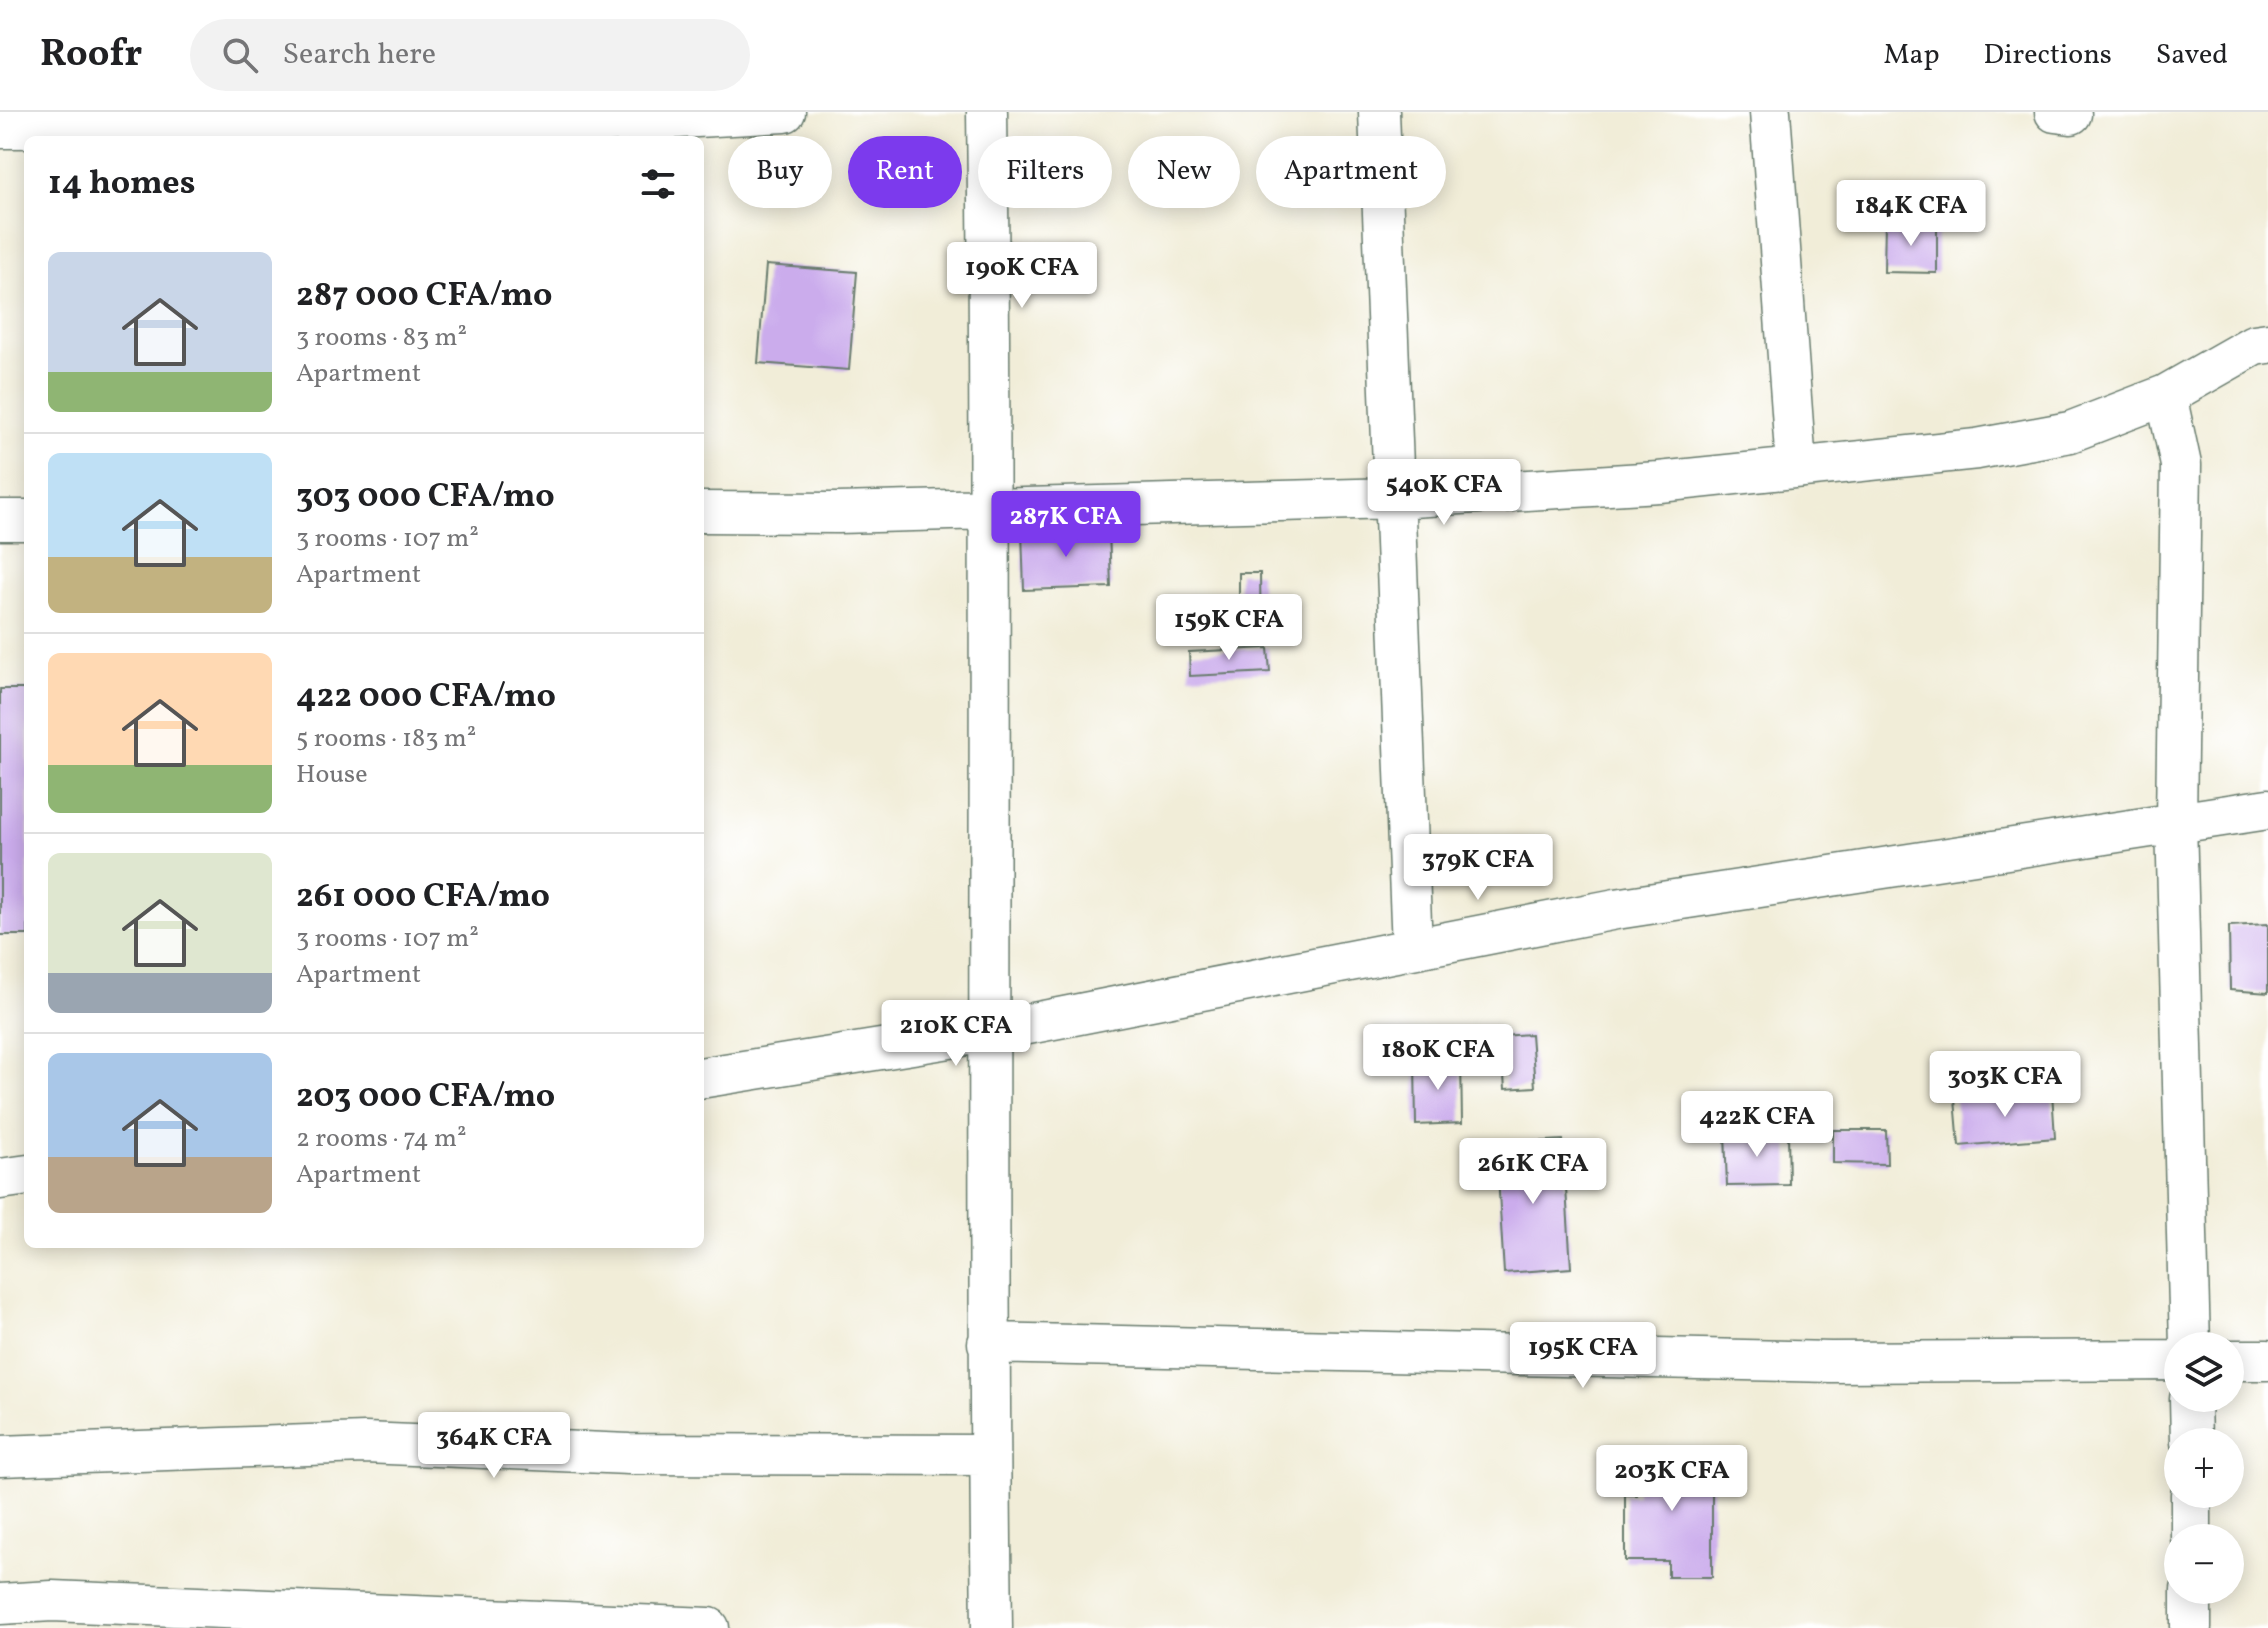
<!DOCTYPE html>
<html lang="en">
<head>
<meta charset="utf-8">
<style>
  :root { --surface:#fff; --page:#f2f2f2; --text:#202124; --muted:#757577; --line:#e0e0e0; --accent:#7c3aed }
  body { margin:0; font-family:Vollkorn,serif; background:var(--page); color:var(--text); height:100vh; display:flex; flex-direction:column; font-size:30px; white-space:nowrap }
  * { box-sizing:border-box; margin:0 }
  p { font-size:26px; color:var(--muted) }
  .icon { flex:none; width:44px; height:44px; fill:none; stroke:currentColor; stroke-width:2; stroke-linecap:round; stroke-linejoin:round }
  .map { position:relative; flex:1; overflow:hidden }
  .details { position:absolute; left:24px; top:24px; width:680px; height:1112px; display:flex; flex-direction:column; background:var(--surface); border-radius:12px; box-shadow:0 4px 20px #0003 }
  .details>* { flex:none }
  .guide { position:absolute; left:728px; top:24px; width:760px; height:72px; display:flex; gap:16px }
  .fabs { position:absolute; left:2164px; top:1220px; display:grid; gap:16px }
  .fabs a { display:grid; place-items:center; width:80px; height:80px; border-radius:50%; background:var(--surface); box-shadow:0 4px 20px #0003; font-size:40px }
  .price { position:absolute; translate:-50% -68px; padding:0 18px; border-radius:8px; background:#fff; color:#222; font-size:26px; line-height:52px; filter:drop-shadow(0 2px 4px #0008) }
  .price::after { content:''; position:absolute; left:50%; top:48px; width:24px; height:18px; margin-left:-12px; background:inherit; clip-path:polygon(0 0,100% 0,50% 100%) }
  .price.active { background:var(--accent); color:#fff }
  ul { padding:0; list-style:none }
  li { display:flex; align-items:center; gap:24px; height:200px; padding:0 24px }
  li+li { border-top:2px solid var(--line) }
  li span { display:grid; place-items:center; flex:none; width:224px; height:160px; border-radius:12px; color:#555 }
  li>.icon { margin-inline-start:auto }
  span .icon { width:96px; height:96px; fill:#fffc; stroke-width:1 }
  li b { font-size:34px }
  h2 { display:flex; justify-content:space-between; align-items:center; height:96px; padding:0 24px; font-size:34px }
  .chip { padding:0 28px; border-radius:36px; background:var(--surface); box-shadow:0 4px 20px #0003; font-size:28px; line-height:72px }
  .chip.active { background:var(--accent); color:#fff }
  header { display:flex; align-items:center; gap:48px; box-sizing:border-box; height:112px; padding:0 40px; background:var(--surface); border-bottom:2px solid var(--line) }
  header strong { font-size:38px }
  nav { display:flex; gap:44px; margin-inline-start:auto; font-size:28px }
  .search { width:560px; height:72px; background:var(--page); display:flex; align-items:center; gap:20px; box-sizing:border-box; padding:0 28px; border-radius:44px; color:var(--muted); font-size:30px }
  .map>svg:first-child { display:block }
  .building { fill:#cbacec }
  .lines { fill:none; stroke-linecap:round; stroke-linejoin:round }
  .minor-casing { stroke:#687b6d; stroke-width:43 }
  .minor { stroke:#fff; stroke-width:40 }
</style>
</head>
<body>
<header>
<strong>Roofr</strong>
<div class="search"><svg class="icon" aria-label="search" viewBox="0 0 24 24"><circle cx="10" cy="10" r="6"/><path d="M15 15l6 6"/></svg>Search here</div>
<nav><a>Map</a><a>Directions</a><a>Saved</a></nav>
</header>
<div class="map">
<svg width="2268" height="1516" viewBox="0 0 2268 1516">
  <rect width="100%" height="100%" fill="#fff"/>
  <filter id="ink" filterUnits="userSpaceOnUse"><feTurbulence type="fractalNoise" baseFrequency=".0125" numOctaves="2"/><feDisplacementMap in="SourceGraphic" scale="16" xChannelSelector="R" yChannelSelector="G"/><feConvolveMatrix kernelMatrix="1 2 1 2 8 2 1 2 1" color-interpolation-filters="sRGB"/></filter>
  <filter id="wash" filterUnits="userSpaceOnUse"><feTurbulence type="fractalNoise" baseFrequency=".006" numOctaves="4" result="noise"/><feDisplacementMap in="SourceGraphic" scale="32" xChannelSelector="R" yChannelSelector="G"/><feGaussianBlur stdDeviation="1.8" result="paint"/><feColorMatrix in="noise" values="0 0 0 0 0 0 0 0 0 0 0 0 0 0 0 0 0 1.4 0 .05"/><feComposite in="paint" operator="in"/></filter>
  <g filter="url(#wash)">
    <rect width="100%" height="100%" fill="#f1edd8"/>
    <g id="blocks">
      <path class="building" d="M1885,110L1937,111V161L1884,160Z
        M766,153L857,160L849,258L758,251Z
        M1109,417L1111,475L1024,478L1022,419Z
        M1239,461H1260L1261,527H1239Z
        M1268,536L1270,560L1190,564L1189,540Z
        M0,577H28V823H0Z
        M2268,812V881L2230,878L2229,814Z
        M1531,922L1535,975L1505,977L1501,924Z
        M1461,946L1462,1011L1416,1013L1415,948Z
        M2052,980L2055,1026L1959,1034L1955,987Z
        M1833,1018H1886L1887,1052L1833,1051Z
        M1788,1020L1789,1073L1727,1074L1725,1021Z
        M1563,1028L1571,1156L1504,1161L1496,1032Z
        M1637,1340H1712V1465H1668V1449H1625V1383H1637Z"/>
    </g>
  </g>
  <g filter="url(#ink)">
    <use href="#blocks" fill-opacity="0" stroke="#687b6d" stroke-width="2"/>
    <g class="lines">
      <defs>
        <path id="minor" d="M987,0C994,505 985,1011 992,1516
          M1379,0L1412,836
          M1770,0L1796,354
          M2055,0L2071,2
          M0,16L537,14L785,0
          M700,400L838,401L1395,386L1659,370L1977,337L2070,320L2166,283
          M0,408H28
          M700,966L987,920L1616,797L2268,697
          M0,1067L28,1063
          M988,1231L1831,1250L2178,1248
          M2190,1234L2176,709L2181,353L2166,283L2254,233L2268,231
          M2230,1248H2268
          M2190,1286L2191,1330
          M0,1344L365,1331L629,1342L989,1343
          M2191,1382V1426
          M2191,1478V1516
          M0,1492L52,1489L709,1516"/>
      </defs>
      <use href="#minor" class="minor-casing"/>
      <use href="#minor" class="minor"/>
    </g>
  </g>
</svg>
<div class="fabs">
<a><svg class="icon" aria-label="layers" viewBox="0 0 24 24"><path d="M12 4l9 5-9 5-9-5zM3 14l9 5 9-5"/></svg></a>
<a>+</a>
<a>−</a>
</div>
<b class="price" style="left:1911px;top:136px">184K CFA</b>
<b class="price" style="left:1022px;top:198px">190K CFA</b>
<b class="price" style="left:1444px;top:415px">540K CFA</b>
<b class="price active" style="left:1066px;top:447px">287K CFA</b>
<b class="price" style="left:1229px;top:550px">159K CFA</b>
<b class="price" style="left:1478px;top:790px">379K CFA</b>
<b class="price" style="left:956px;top:956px">210K CFA</b>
<b class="price" style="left:1438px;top:980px">180K CFA</b>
<b class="price" style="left:2005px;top:1007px">303K CFA</b>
<b class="price" style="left:1757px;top:1047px">422K CFA</b>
<b class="price" style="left:1533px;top:1094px">261K CFA</b>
<b class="price" style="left:1583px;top:1278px">195K CFA</b>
<b class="price" style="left:494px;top:1368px">364K CFA</b>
<b class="price" style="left:1672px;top:1401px">203K CFA</b>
<div class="guide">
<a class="chip">Buy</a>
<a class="chip active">Rent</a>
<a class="chip">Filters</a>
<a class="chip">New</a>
<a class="chip">Apartment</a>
</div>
<section class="details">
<h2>14 homes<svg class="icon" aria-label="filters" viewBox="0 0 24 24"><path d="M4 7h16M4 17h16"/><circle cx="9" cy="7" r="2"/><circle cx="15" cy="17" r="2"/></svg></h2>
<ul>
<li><span style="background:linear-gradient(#c9d6e8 75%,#8fb573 0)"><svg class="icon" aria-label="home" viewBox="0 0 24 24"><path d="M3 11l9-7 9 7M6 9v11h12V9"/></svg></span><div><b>287 000 CFA/mo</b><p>3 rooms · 83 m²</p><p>Apartment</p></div></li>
<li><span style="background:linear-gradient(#bfe0f5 65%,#c2b280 0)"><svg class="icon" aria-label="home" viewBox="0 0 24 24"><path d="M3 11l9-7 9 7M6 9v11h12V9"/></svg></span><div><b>303 000 CFA/mo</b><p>3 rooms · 107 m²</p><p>Apartment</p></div></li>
<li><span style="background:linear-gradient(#ffd9b3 70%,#8fb573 0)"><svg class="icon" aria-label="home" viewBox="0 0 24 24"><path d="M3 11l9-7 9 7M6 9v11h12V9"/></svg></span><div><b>422 000 CFA/mo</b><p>5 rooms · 183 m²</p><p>House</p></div></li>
<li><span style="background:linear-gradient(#dfe7d0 75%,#9aa5b1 0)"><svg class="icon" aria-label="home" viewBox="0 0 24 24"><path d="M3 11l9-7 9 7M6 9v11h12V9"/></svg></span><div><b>261 000 CFA/mo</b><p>3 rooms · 107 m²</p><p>Apartment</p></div></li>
<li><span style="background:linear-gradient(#a9c7e8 65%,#b9a48a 0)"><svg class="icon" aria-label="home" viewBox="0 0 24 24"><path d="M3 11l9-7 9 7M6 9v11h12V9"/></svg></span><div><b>203 000 CFA/mo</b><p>2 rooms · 74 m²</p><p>Apartment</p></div></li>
</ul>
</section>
</div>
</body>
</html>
